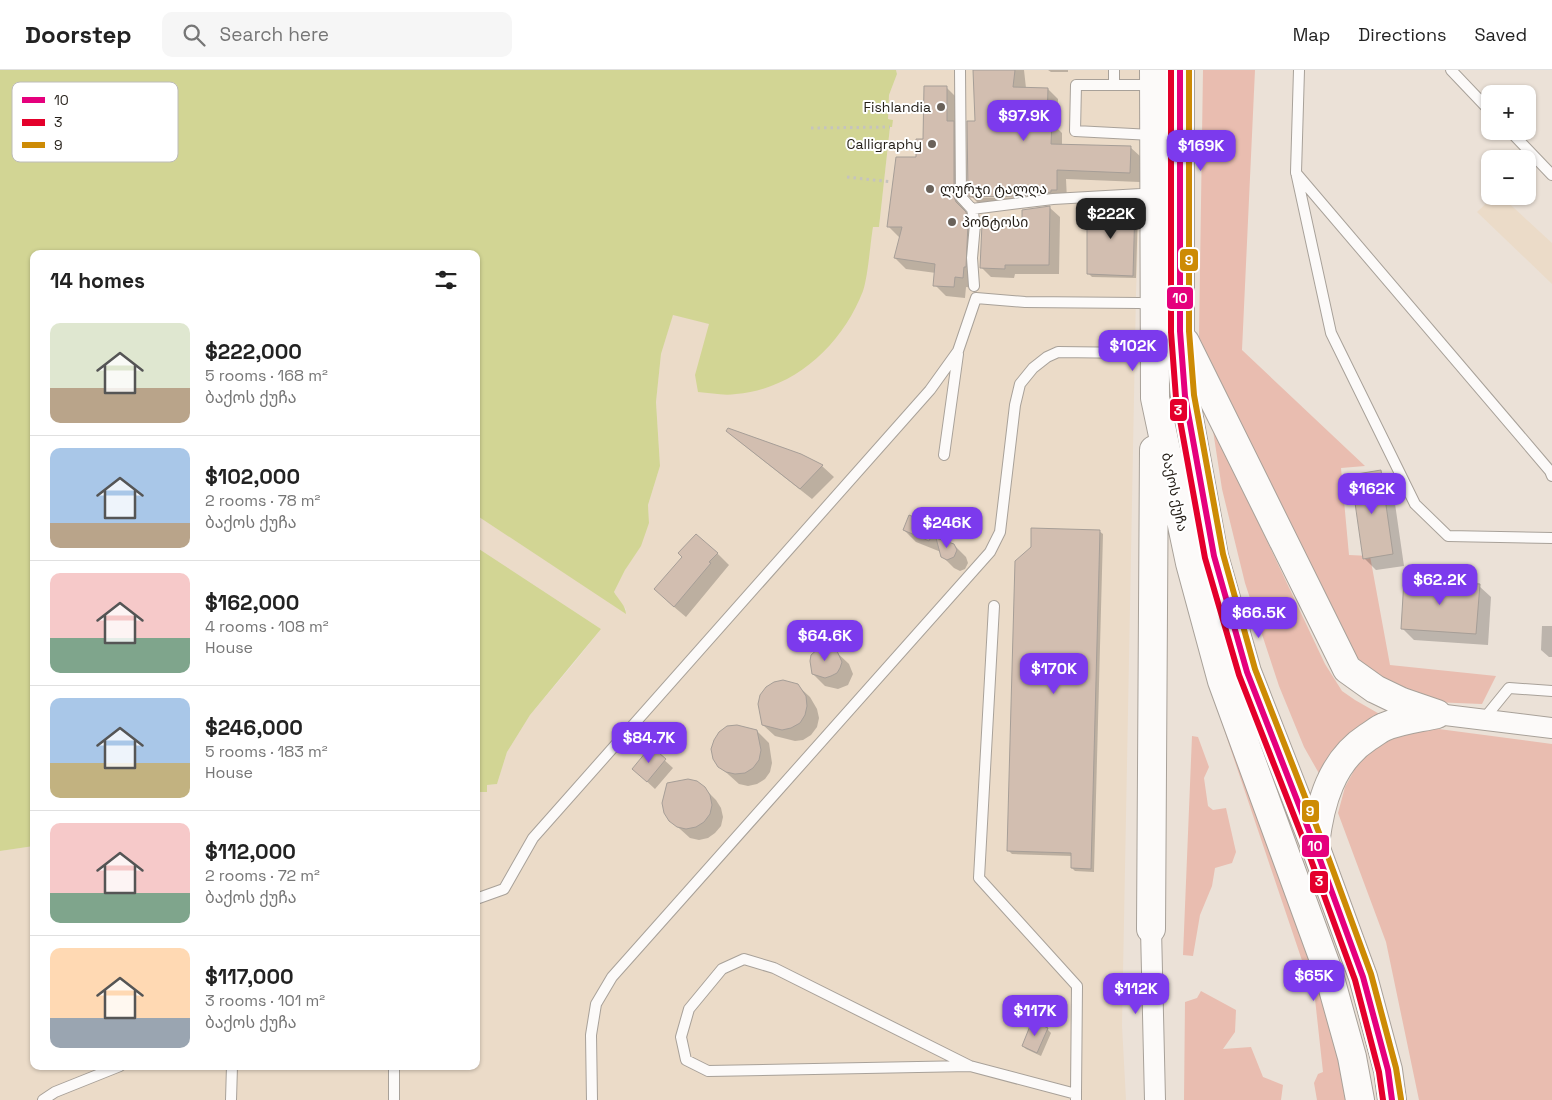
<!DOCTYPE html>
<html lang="en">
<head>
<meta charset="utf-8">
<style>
  :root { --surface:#fff; --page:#f6f6f6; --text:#222; --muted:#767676; --line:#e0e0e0; --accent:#7c3aed }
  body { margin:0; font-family:"Space Grotesk","Noto Sans Georgian",sans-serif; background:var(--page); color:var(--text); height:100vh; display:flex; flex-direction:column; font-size:19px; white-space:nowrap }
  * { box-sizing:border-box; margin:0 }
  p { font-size:16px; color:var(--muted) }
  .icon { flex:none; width:28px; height:28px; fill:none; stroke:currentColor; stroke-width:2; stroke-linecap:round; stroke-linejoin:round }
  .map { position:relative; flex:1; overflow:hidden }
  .details { position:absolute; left:30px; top:180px; width:450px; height:820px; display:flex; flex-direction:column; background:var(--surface); border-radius:10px; box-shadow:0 1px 4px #0004 }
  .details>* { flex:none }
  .fabs { position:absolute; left:1481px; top:15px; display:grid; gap:10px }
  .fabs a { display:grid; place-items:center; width:55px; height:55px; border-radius:10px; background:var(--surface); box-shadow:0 1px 4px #0004; font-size:25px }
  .price { position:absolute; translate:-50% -42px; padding:0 11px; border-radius:10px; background:var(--accent); color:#fff; font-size:16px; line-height:32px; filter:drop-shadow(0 1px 2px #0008) }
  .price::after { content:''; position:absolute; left:50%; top:30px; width:15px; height:11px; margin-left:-8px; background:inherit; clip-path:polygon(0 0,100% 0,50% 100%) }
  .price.on { background:#222; color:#fff }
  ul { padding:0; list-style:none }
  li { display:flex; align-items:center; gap:15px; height:125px; padding:0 20px }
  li+li { border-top:1px solid var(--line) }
  li span { display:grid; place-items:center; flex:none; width:140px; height:100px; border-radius:10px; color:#555 }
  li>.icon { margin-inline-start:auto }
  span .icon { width:60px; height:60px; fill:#fffc; stroke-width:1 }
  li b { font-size:21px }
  h2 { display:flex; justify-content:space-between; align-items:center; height:60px; padding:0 20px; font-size:21px }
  header { display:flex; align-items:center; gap:30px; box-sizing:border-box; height:70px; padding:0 25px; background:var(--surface); border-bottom:1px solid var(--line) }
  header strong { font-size:24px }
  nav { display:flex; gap:28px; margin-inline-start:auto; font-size:18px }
  .search { width:350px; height:45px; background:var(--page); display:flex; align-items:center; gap:12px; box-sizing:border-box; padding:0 18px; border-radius:10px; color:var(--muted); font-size:19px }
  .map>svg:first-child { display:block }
  .built { fill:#ebdbc8 }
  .green { fill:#e9bdb0 }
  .water { fill:#d2d594 }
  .shadow { fill:#0003; fill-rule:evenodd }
  .building { fill:#d2beb0; stroke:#a69e97 }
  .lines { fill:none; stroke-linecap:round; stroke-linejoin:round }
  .lane-casing { stroke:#a8a199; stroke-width:12 }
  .street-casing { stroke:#a8a199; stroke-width:22 }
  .secondary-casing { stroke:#a8a199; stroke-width:30 }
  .path { stroke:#c5c3be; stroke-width:3; stroke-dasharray:2.5 4; stroke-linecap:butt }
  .lane { stroke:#fcfaf9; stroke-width:10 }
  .street { stroke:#fcfaf9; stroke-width:20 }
  .secondary { stroke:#fcfaf9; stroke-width:28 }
  .bus-1-casing { stroke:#fff; stroke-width:10 }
  .bus-2-casing { stroke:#fff; stroke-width:10 }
  .bus-3-casing { stroke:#fff; stroke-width:10 }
  .bus-1 { stroke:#e5007d; stroke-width:6 }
  .bus-2 { stroke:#e4002b; stroke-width:6 }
  .bus-3 { stroke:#cd8b05; stroke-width:6 }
  .poi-dot { fill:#6a625a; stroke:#fff; stroke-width:2 }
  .labels { text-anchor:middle; stroke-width:4; stroke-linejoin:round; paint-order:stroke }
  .poi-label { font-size:14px; fill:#241e17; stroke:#fff; text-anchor:end }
  .street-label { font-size:14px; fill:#241e17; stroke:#fff }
  .key { fill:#fff; stroke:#bdbcb9; stroke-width:1 }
  .key-label { font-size:14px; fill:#241e17 }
  .line-badge { stroke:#fff; stroke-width:2 }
  .badge-label { font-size:14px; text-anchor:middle; font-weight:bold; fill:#fff }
</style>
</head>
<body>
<header>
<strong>Doorstep</strong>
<div class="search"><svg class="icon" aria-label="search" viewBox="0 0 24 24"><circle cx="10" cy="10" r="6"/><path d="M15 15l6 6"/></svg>Search here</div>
<nav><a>Map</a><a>Directions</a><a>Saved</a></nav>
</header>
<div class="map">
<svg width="1552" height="1030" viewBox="0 0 1552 1030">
  <rect width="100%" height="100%" fill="#ebe1d7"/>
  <path class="built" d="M896,0H1144V22L1136,223L1122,956L1126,1030H0V781L34,776V996H476V714H478L479,722L487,715L497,714L507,682L530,645L574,593L601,559L476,477V445L626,543V539L618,530L614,522L649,453L648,435L660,396L656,332L661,284L673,244L710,254L696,305L863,220L873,157H879L890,57L893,50L888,49L889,25L897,4Z
    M1494,126H1501L1552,173V214L1477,142Z"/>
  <path class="green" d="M1203,0H1255L1242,280L1365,396L1341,398L1349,485L1370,486L1390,595L1496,606L1482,634L1432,632L1382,614L1354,586L1199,267Z
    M1212,354L1325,594L1342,621L1355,630L1383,646L1321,707L1304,677L1279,616L1245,513L1222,419Z
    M1210,618L1319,910L1336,974L1347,1030H1317L1314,1013L1318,1004L1323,1002L1315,929Z
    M1416,656L1552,674V1030H1419L1386,872L1338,743L1345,717L1357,695L1375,677Z
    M1192,666L1198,667L1209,697L1204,708L1208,736L1213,740L1226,738L1236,782L1232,793L1215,798L1212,816L1200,845L1193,886L1183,885Z
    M1201,921L1236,940L1235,962L1223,979L1251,977L1263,1007L1283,1015L1281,1030H1184L1185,932L1197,928Z"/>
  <path class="water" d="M0,0H896L897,4L889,25L888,49L893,50L892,57H890L879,157H873C870,175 868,206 863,221C842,275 795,319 736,324C724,326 711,323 698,322L695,305L709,254L673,245L661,284L656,332L660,396L648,435L649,453L641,476L625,500L614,522C618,529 626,536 626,544L476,445V184H34V776L0,781Z
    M476,477L601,559L530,645L507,682L497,714L487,715V722H479L478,714H476Z"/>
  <path class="shadow" d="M975,0H1024L1026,18L1048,19L1058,29L1057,58L1062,63V75L1130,77L1141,87L1140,112L1066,109L1067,130L982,137L969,124L976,52ZM1028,125V127L978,128V126Z
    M1048,0H1068V2H1051Z
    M946,17L958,29L964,63L965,139L967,144L977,155L979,167L977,208L974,218L966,217L965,228L946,226L935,215L936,203L906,199L895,188L900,168L888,156Z
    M1135,136L1138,140L1136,208L1092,207L1088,203Z
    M1050,138L1060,147L1059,204H1015L1014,208L991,207L981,197L1023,157Z
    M728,360L822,396L834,407L812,429L740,372Z
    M1380,402L1392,413L1404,496L1376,500L1364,488Z
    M935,457L947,469L945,472L954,475L966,487L968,493L965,499L960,501L954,498L942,486L941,482L916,472L904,460Z
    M1099,461L1103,464L1094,802L1075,801L1072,798V786L1012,784L1009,781Z
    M717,483L729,495L686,547L667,531Z
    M1479,516L1491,527L1488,575L1414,570L1402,558Z
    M1542,556H1552V587H1549L1541,580Z
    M821,578H832L849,594L853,604L848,615L838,619L825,616L813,604Z
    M797,615L810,627L817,639L819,648L817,657L811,665L803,670L795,671L775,666L763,655Z
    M757,661L769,673L772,693L770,702L765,709L757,714L748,716L739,714L719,696Z
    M651,678L673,698L655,719L641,706Z
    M704,718L716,730L721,738L723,747L721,756L715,763L708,768L699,770L690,768L670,750Z
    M1033,953L1047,959L1051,963L1041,986L1026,979L1023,976Z"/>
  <path class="building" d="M973,0H1015L1013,17L1048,18L1047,52H1052L1051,74L1131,76L1130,103L1057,100V120H1051V122L1022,126L970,127L968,124L967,51H975Z
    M924,16H947V51H954V127L956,132L966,142L968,154L966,197H964L963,208L955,207L954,217L933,216L935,194L894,188L902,157H887L896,87H916V69H923Z
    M1135,135L1133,206L1087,204V136Z
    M1050,136L1049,195H1005V199L980,198L982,154L1022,156V140Z
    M728,358L801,384L823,395L800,419L726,361Z
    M1381,400L1393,484L1363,489L1351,405Z
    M909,445L936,456L929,471L903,460Z
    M1031,458L1100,460L1091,799L1071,798V783L1007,781L1015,491L1031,477Z
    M696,464L718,483L709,492L711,493L674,537L654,519L682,487L678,483Z
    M936,468L954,474L957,480L954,487L947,490L941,487Z
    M1404,509L1480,514L1476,564L1401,559Z
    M826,576L837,581L842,592L840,598L837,603L831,606L825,608L812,604L810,591L811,585L820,577Z
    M783,610L798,614L806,626L807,636L805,645L800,653L791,658L782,660L762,655L758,634L760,625L766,617L774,612Z
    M737,655L757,660L761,680L759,690L753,698L745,703L735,704L726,702L718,697L713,689L711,679L714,670L719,662L727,656Z
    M651,676L666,689L647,712L632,699Z
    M688,709L697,711L705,717L710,725L712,735L710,744L704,752L696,757L686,759L677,757L669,751L664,743L662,733L667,713Z
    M1032,951L1048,958L1037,983L1022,976Z"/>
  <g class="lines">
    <defs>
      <path id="lane" d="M960,0L961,127L972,139
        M1299,0L1296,102L1331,263L1415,434L1448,466L1552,468
        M1451,0L1490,41
        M1114,15V0
        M1510,61L1552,105
        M1152,65L1075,61L1076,15H1153
        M1296,103L1550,401L1552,406
        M974,216L972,188L975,154L972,139L1053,129L1141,124L1153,121
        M944,385L958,284
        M994,536L979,808L1077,916L1076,1024
        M1483,650L1509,618L1552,621
        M476,829L504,819L533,768L930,320L958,281L976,228L1025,232L1139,233L1153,234
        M394,996V1030
        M970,996L774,898L744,889L722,899L689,939L681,967L686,990L708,1001L970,996L1076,1024V1030
        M43,1030L55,1022L120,996
        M231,1030L232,996
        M592,1030L591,965L596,934L612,907L990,482L1000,462L1015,335L1020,314L1033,298L1047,287L1058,282L1138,283L1153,276"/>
      <path id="street" d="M1437,644L1552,658
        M1151,859L1155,1030"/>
      <path id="secondary" d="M1154,0L1155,328L1190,493L1222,611L1328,901L1352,987L1360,1030
        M1180,0V261L1185,326L1214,486L1247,602L1315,776L1363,907L1388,1000L1392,1030
        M1185,272L1347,599L1375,619L1402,632L1437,644
        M1315,774C1320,733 1331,691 1368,667C1373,664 1379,659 1384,657C1400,650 1420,648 1437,644
        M1151,859L1154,380"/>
    </defs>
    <use href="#lane" class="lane-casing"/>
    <use href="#street" class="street-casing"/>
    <use href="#secondary" class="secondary-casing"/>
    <path class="path" d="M811,58L890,57
      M847,107L892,112"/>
    <use href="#lane" class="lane"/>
    <use href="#street" class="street"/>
    <use href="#secondary" class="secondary"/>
    <defs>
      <path id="bus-1" d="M1180,0V261L1185,326L1214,486L1247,602L1315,776L1363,907L1388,1000L1392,1030"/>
      <path id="bus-2" d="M1171,0V262L1176,328L1205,488L1239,605L1307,779L1355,910L1379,1002L1383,1030"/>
      <path id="bus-3" d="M1189,0V261L1194,325L1223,484L1255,599L1323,773L1371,904L1396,998L1401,1029"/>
    </defs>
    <use href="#bus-1" class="bus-1-casing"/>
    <use href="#bus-2" class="bus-2-casing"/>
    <use href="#bus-3" class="bus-3-casing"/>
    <use href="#bus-1" class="bus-1"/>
    <use href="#bus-2" class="bus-2"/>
    <use href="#bus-3" class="bus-3"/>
  </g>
  <g class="poi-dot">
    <circle cx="941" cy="37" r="5"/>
    <circle cx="932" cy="74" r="5"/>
    <circle cx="930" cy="119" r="5"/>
    <circle cx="952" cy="152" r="5"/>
  </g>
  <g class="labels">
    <g class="poi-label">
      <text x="931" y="42">Fishlandia</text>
      <text x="922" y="79">Calligraphy</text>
      <text x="940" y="124" text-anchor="start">ლურჯი ტალღა</text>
      <text x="962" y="157" text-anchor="start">პონტოსი</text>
    </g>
    <g class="street-label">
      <text transform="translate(1175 422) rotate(78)" y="5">ბაქოს ქუჩა</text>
    </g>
  </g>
  <rect x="12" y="12" width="166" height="80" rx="8" class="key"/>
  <rect x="22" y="27" width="23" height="6" fill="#e5007d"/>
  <rect x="22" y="49" width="23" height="7" fill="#e4002b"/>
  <rect x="22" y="72" width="23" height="6" fill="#cd8b05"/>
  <g class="key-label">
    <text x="54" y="35">10</text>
    <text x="54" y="57">3</text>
    <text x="54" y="80">9</text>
  </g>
  <g class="line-badge">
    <rect x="1179" y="178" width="20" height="24" rx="5" fill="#cd8b05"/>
    <rect x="1166" y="216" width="28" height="24" rx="5" fill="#e5007d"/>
    <rect x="1169" y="328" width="19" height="24" rx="5" fill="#e4002b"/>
    <rect x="1301" y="729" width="19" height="24" rx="5" fill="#cd8b05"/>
    <rect x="1301" y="764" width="29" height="24" rx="5" fill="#e5007d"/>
    <rect x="1309" y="800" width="20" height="24" rx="5" fill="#e4002b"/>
  </g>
  <g class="badge-label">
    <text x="1189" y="195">9</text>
    <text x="1180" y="233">10</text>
    <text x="1178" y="345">3</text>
    <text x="1310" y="746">9</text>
    <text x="1315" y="781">10</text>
    <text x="1319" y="816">3</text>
  </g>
</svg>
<div class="fabs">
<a>+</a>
<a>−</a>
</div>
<b class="price" style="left:1024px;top:72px">$97.9K</b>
<b class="price" style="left:1201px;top:102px">$169K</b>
<b class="price on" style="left:1111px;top:170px">$222K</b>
<b class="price" style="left:1133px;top:302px">$102K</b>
<b class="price" style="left:1372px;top:445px">$162K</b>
<b class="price" style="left:947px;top:479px">$246K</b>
<b class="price" style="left:1440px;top:536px">$62.2K</b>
<b class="price" style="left:1259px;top:569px">$66.5K</b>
<b class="price" style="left:825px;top:592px">$64.6K</b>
<b class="price" style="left:1054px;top:625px">$170K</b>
<b class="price" style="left:649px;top:694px">$84.7K</b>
<b class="price" style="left:1314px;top:932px">$65K</b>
<b class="price" style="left:1136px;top:945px">$112K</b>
<b class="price" style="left:1035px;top:967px">$117K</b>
<section class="details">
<h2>14 homes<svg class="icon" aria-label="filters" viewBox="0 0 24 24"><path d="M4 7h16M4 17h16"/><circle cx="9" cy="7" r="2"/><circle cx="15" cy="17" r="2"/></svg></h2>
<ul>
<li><span style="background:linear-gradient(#dfe7d0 65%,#b9a48a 0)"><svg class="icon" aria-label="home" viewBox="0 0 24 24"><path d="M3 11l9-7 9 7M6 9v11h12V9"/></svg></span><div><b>$222,000</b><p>5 rooms · 168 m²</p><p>ბაქოს ქუჩა</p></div></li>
<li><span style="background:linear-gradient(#a9c7e8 75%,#b9a48a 0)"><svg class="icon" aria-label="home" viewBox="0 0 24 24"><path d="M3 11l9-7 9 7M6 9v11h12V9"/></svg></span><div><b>$102,000</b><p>2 rooms · 78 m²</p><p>ბაქოს ქუჩა</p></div></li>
<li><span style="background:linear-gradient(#f6c9c9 65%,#7fa58c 0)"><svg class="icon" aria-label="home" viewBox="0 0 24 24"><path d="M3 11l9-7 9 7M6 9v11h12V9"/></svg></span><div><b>$162,000</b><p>4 rooms · 108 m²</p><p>House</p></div></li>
<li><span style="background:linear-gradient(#a9c7e8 65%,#c2b280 0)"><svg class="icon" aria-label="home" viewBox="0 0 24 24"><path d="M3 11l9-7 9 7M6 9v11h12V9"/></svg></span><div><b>$246,000</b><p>5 rooms · 183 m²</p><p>House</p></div></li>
<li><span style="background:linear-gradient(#f6c9c9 70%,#7fa58c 0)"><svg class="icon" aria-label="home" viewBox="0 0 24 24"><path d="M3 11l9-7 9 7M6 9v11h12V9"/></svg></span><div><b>$112,000</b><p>2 rooms · 72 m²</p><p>ბაქოს ქუჩა</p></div></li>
<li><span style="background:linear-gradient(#ffd9b3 70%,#9aa5b1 0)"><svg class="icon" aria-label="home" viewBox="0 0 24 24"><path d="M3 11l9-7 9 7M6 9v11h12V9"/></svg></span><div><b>$117,000</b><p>3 rooms · 101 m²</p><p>ბაქოს ქუჩა</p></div></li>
</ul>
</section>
</div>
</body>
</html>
